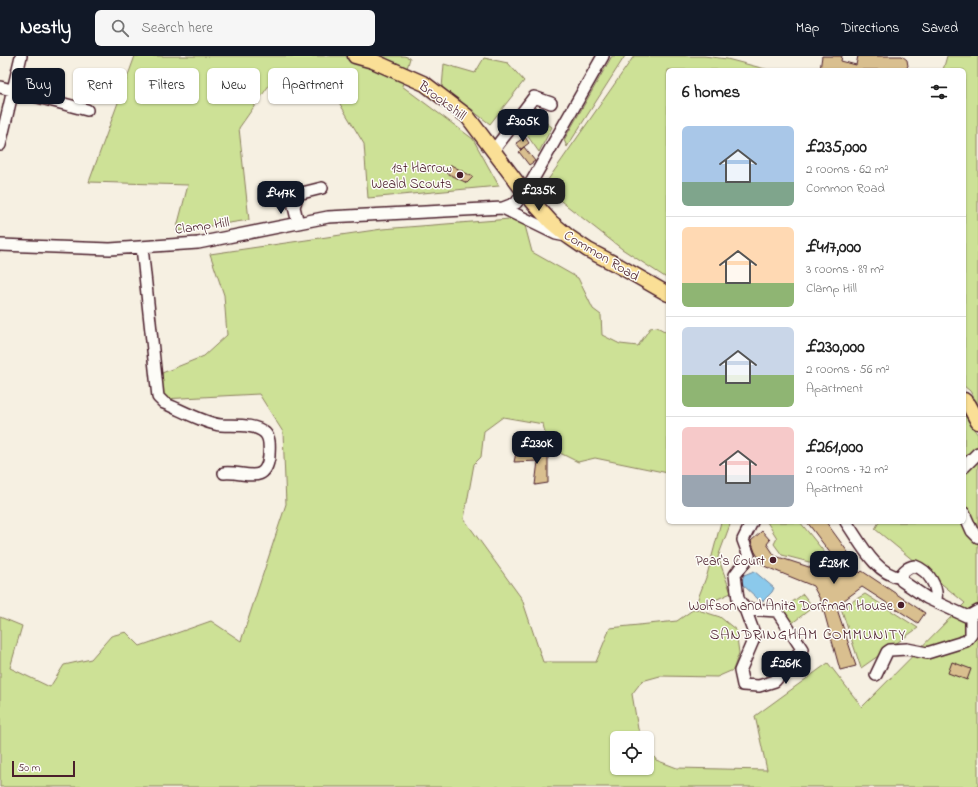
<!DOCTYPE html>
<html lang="en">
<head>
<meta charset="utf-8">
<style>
  :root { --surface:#fff; --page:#f6f6f6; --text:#222; --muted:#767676; --line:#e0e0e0; --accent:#111827 }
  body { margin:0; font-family:"Indie Flower",sans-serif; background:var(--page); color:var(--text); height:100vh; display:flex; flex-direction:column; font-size:15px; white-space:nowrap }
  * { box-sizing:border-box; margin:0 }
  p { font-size:13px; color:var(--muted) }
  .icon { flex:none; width:22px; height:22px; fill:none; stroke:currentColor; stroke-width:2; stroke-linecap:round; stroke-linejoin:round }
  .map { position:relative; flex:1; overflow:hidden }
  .side { position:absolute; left:666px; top:12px; width:300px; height:456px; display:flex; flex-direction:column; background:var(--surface); border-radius:6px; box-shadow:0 1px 3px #0004 }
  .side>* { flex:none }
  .top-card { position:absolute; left:12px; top:12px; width:380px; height:36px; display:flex; gap:8px }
  .controls { position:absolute; left:610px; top:675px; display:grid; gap:8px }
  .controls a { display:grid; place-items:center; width:44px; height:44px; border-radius:6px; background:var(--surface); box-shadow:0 1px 3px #0004; font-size:20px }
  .scale { position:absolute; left:12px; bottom:10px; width:63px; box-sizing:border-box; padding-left:4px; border:2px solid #4a1f2b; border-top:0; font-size:11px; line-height:14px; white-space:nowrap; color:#4a1f2b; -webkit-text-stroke:3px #fdfcf7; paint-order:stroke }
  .price { position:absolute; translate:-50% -34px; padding:0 9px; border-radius:8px; background:var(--accent); color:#fff; font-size:13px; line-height:26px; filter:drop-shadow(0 1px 2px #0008) }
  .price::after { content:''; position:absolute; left:50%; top:24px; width:12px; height:9px; margin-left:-6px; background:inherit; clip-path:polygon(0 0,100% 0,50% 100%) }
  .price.current { background:#222; color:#fff }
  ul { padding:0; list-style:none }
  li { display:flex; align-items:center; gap:12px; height:100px; padding:0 16px }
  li+li { border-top:1px solid var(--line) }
  li span { display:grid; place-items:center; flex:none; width:112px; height:80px; border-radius:6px; color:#555 }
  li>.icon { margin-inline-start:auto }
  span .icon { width:48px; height:48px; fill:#fffc; stroke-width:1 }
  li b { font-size:17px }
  h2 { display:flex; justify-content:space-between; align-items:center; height:48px; padding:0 16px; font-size:17px }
  .chip { padding:0 14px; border-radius:6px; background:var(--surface); box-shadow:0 1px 3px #0004; font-size:14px; line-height:36px }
  .chip.current { background:var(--accent); color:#fff }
  header { display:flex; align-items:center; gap:24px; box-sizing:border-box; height:56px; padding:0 20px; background:var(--accent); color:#fff }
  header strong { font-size:19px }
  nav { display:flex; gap:22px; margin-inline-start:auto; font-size:14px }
  .search { width:280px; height:36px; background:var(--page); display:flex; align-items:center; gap:10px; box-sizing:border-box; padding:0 14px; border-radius:6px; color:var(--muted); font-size:15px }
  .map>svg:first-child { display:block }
  .green { fill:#cde196; stroke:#8c8060 }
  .water { fill:#8bc9eb; stroke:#71859e }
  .building { fill:#d9bf8f; stroke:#4a1f2b }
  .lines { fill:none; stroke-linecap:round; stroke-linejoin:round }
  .minor-casing { stroke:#4a1f2b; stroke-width:14 }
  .major-casing { stroke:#4a1f2b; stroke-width:17 }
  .minor { stroke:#fdfcf7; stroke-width:11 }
  .major { stroke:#fadf96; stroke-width:14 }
  .poi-dot { fill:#4a1f2b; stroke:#fdfcf7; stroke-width:1.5 }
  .labels { text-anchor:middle; stroke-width:3; stroke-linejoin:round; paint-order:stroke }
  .street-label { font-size:14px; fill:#4a1f2b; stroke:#fdfcf7 }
  .poi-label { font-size:14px; fill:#4a1f2b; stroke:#fdfcf7; text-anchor:end }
  .neighbourhood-label { font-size:15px; letter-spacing:1px; fill:#4a1f2b; stroke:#fdfcf7 }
</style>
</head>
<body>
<header>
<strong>Nestly</strong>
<div class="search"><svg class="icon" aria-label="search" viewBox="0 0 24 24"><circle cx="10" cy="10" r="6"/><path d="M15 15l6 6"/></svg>Search here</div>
<nav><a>Map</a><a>Directions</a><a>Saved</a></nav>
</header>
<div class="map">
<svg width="978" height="731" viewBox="0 0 978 731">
  <rect width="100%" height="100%" fill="#f6f0e2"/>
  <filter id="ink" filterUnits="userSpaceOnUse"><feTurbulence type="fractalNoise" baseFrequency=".025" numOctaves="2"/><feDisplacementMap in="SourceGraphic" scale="8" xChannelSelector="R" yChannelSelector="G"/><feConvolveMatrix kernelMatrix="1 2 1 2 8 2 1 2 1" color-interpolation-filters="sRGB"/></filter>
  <g filter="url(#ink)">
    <path class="green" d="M135,0H404L410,2L402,30L473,83L499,130L368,142L364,88L331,33L272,25L239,72L249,164L176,175L188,129L89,126Z
      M612,0H625L567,91L564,84Z
      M634,0H704L727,3L769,14H668V223L622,193L543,131Z
      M947,0H978V349L970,335L964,330V14H943Z
      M484,2L508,7L524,25L490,68L442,32L444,8L475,17Z
      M538,61L552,71L539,96L524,75Z
      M523,162L532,196L578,222L593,253L601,259L602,279L620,288L638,290L650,272L657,271L668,277V417L595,402L578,406L548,391L543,368L503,361L484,375L481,401L474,408L464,463L522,543L543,606H596L610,572L677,565L694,553L707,519L721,466H731L718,501L731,537L695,553L720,561L736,574L739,597L733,614L717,621L660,620L642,625L632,638L638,673L644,682H617V712H647V688L656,704L677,712L767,714L755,660L828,607L862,651L965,547L875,473L879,466H964V358L978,379V731H0V561L22,570L10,612L50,631L64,609L91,603L111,580L126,576L140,590L211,565L241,585L286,448L283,376L259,338L163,343L162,317L204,300L227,279L224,239L210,198L382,173Z
      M767,466H800L825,497L813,507L782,499L774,488L777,482Z
      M803,538L813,551L791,568L780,555Z
      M865,538L918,572L861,612L841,552Z"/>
    <path class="water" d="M754,515L774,532L772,536L763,545L759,544L741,527L744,519Z"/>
    <path class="building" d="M822,0H842L841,5L856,9L858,0H902L907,4L908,10L904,14H820Z
      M525,81L529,87L521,93L516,87Z
      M524,91L535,105L529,109L519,96Z
      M451,109L473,121L467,127L447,117Z
      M548,396V427L535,429L538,405L514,406L516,397Z
      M807,466H826L850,499L848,501L860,517L862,515L925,557L918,567L862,531L836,550L856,610L840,614L821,545L813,530L764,510L755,496L751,485L762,475L770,484L767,488L775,500L812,512L831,498Z
      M952,606L971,613L967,624L948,617Z"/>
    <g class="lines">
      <defs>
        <path id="minor" d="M0,31L87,54
          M0,89L21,0
          M493,95L534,41L551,47
          M503,152L556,178L566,180
          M298,167L294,151L298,138L322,132
          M0,189L110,193L198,187L328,161L503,152L516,147L532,125L603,0
          M142,191L158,341L164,347C179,353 206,368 221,369C234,370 254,367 265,377C271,383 269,392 269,400C266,430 245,415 224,417
          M964,411L978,397
          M964,457L972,475L978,481
          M846,466C861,487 874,517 901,522
          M936,544C938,531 929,515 915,510C907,511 899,517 902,525L927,542L966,560L971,559L978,555
          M745,553L777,555L802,593L775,625L759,630L743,629L740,615L755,580L745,553L738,543L735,519L749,500L743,484L752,466
          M876,619L887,596L890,594L907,593L927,597L966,585L971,579V559"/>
        <path id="major" d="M355,0L373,5L425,28L467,60L525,137L551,166L569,181L588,194L621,211L668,238
          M964,344L969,349L978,366"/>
      </defs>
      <use href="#minor" class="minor-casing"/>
      <use href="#major" class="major-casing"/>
      <use href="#minor" class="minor"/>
      <use href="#major" class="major"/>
    </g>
  </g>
  <g class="poi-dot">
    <circle cx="460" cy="119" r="4"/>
    <circle cx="773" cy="504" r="4"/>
    <circle cx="901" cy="549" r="4"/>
  </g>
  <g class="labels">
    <g class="street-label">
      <text transform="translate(443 44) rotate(37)" y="5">Brookshill</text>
      <text transform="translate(202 169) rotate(-8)" y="5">Clamp Hill</text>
      <text transform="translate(602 199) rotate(31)" y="5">Common Road</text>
    </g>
    <g class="poi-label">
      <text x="452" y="116">1st Harrow<tspan x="452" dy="16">Weald Scouts</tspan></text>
      <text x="765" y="509">Pear's Court</text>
      <text x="893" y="554">Wolfson and Anita Dorfman House</text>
    </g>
    <g class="neighbourhood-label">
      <text x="808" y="583">SANDRINGHAM COMMUNITY</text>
    </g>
  </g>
</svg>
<div class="controls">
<a><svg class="icon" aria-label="locate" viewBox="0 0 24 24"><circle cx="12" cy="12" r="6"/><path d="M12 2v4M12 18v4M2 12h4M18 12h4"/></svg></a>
</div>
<div class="scale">50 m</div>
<b class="price" style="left:523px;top:87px">£305K</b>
<b class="price current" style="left:539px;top:156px">£235K</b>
<b class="price" style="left:281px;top:159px">£417K</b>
<b class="price" style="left:537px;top:409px">£230K</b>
<b class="price" style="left:834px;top:529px">£281K</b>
<b class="price" style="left:786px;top:629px">£261K</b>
<div class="top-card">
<a class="chip current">Buy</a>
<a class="chip">Rent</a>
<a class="chip">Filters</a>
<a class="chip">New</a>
<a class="chip">Apartment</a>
</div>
<section class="side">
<h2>6 homes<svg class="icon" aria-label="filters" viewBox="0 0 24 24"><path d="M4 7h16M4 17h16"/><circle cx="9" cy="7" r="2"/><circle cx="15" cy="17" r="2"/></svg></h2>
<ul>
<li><span style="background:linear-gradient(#a9c7e8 70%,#7fa58c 0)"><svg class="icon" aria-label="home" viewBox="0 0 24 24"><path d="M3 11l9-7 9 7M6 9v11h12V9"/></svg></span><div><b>£235,000</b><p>2 rooms · 62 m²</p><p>Common Road</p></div></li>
<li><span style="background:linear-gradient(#ffd9b3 70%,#8fb573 0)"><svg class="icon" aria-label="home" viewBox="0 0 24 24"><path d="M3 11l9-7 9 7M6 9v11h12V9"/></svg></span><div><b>£417,000</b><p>3 rooms · 89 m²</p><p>Clamp Hill</p></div></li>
<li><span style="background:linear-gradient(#c9d6e8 60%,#8fb573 0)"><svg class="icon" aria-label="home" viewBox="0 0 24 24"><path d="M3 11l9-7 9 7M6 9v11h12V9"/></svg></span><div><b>£230,000</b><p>2 rooms · 56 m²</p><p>Apartment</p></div></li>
<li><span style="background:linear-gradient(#f6c9c9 60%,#9aa5b1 0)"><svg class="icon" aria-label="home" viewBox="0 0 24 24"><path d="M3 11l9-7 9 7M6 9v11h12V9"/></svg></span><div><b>£261,000</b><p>2 rooms · 72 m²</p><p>Apartment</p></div></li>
</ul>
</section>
</div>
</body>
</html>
